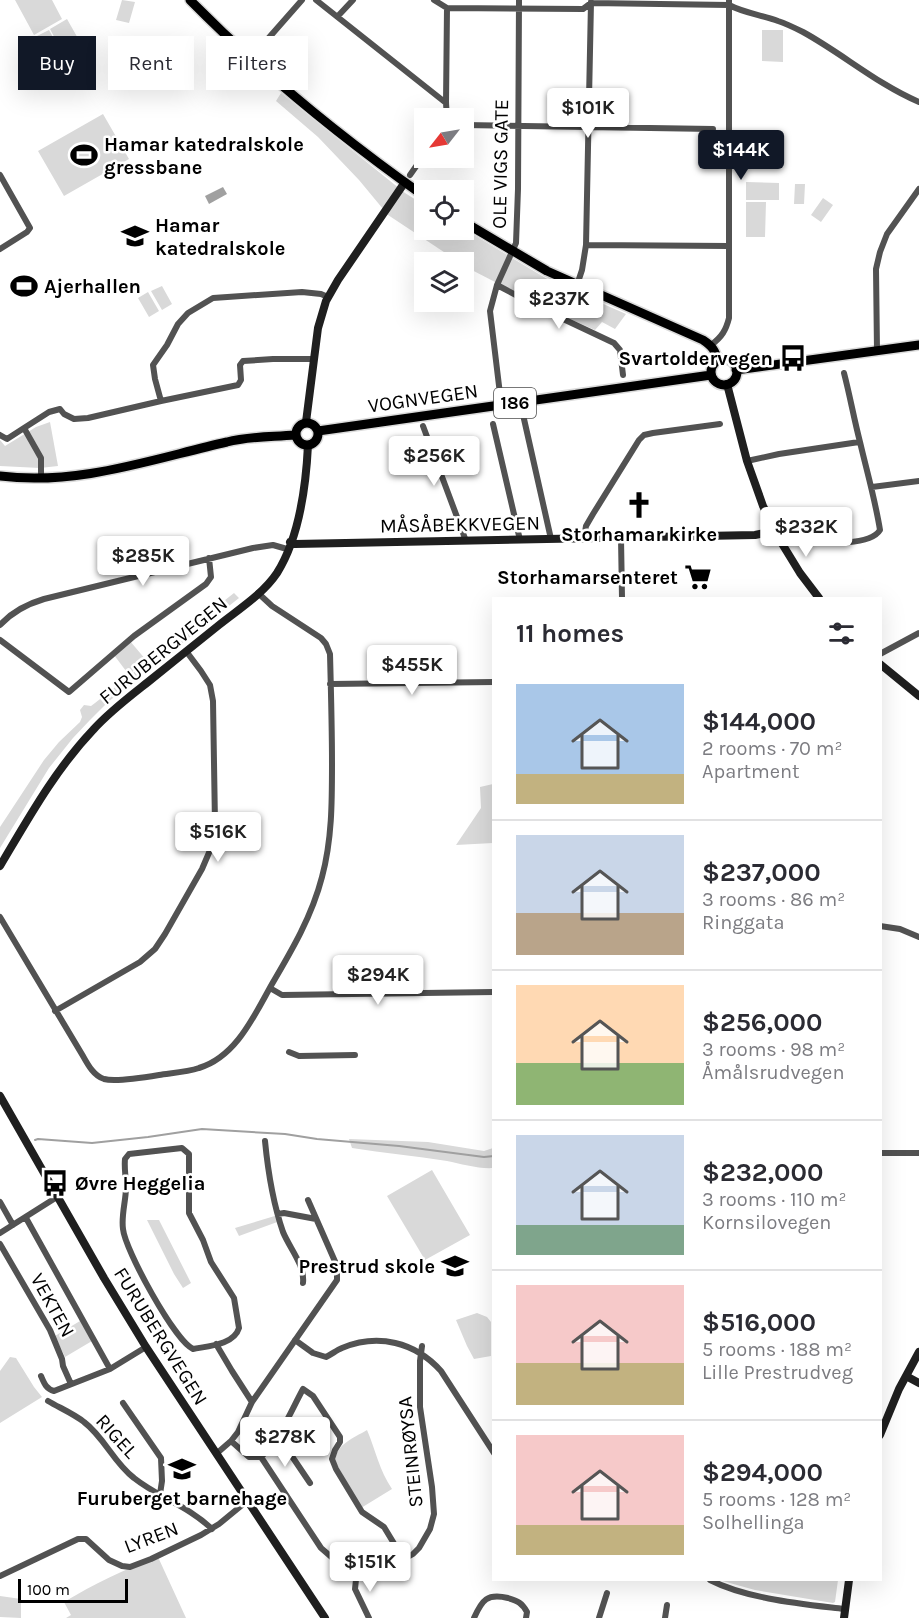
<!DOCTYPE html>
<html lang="en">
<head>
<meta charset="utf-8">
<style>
  :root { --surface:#fff; --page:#f2f2f3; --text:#2b2b33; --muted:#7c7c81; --line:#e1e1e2; --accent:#111827 }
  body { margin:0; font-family:Karla,sans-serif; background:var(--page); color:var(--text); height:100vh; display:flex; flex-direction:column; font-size:22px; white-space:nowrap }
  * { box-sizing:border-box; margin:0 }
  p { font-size:20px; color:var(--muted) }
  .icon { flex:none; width:33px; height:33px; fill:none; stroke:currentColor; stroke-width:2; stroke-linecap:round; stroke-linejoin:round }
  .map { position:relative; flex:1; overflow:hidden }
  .panel { position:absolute; left:492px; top:597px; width:390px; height:984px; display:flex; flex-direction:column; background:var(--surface); border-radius:0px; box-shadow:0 6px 24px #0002 }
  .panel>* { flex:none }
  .top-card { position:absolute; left:18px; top:36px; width:384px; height:54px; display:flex; gap:12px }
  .needle { width:39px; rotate:239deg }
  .buttons { position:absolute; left:414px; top:108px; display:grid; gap:12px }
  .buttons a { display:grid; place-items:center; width:60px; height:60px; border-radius:0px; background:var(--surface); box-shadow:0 6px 24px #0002; font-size:30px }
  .scale { position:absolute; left:18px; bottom:15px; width:110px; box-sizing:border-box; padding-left:6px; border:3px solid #000; border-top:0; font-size:16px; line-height:21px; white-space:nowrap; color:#000; -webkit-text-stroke:4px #fff; paint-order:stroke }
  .price { position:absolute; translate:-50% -51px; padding:0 14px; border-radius:6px; background:#fff; color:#222; font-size:20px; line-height:39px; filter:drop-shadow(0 2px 3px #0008) }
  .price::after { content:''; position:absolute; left:50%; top:36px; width:18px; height:14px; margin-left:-9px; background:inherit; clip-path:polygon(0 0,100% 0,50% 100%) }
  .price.current { background:var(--accent); color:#fff }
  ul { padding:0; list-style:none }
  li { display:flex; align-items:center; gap:18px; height:150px; padding:0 24px }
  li+li { border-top:2px solid var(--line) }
  li span { display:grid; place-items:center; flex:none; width:168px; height:120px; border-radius:0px; color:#555 }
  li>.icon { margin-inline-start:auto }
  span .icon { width:72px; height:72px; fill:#fffc; stroke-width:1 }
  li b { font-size:26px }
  h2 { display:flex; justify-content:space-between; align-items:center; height:72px; padding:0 24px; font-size:26px }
  .chip { padding:0 21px; border-radius:0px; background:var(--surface); box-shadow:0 6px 24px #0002; font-size:21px; line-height:54px }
  .chip.current { background:var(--accent); color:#fff }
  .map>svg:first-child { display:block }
  .green { fill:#d9d9d9 }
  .water { fill:#a0a0a0 }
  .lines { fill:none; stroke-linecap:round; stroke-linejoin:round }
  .stream { stroke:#a0a0a0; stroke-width:2 }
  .primary-casing { stroke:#dbdbdb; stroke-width:12 }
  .street { stroke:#525252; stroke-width:6 }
  .secondary { stroke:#1f1f1f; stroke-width:8 }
  .primary { stroke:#000; stroke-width:9 }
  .labels { text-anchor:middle; stroke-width:5; stroke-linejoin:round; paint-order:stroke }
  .shield { fill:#fff; stroke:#4c4c4c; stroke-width:1.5 }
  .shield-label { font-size:18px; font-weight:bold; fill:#000 }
  .poi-label { font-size:20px; font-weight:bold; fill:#000; stroke:#fff; text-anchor:start }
  .street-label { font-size:20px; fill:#000; stroke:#fff }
</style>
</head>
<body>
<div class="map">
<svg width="919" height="1618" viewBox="0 0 919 1618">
  <rect width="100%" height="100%" fill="#fff"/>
  <path class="green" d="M15,0H52L62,19L34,35Z
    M122,0L135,2L129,23L116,20Z
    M67,19L84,49L66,59L50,29Z
    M49,30L65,59L49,68L33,38Z
    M762,30H783V62L762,61Z
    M281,93L405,193L424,205V230L464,229L549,280L626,314L615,329L602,322L595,330L545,308L466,267L464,265V262H459L388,215L359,180L318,137L276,101Z
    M103,114L129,159L64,196L38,151Z
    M746,182L779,183V200H746Z
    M795,184H805L804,204H794Z
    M823,198L833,205L821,222L811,215Z
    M746,202H766L765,237H746Z
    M162,286L172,304L162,310L151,291Z
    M148,292L159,311L149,317L138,298Z
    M50,422L58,466L40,468L0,466V440L5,446L36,427Z
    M234,593L239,598L108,702L90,720L73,738L49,768L0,848V827L44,760L59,742L80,722L82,717L80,710L84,705L91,706L95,703Z
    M130,641L146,660L129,675L114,655Z
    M493,784V843L456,845L481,808L480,787Z
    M349,1139L428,1142L484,1151L493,1148V1168C479,1169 461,1164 447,1161C415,1156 384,1153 352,1148Z
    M432,1170L470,1235L425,1260L387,1196Z
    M278,1215L280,1221L239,1236L235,1228Z
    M147,1220H159L191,1283L183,1288L174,1274Z
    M477,1313L487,1317L491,1322V1356L474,1359L467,1346L456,1320Z
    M80,1321L92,1341L65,1357L55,1336Z
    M10,1357L16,1358L34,1387L42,1397L0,1423V1371Z
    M367,1430C376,1451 379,1470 392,1489L361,1508L335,1461C336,1444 354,1438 367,1430Z
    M158,1557L186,1618H66L71,1615L64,1602C94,1584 125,1569 158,1557Z
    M719,1580H838L835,1602L833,1603L755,1590Z
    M0,1596L21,1599V1618L0,1617Z"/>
  <path class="water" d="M223,187L227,194L209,204L205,196Z"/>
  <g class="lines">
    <path class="stream" d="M35,1140L38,1139L92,1143L148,1137L202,1129L285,1134L317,1139L399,1146L484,1157L494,1156"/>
    <defs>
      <path id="primary" d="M190,0C261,72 342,138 424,196
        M464,222L547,271L703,340C712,346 715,350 718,361
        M711 372a13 13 0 1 1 26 0a13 13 0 1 1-26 0Z
        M736,370L919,345
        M296 434a11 11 0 1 1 22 0a11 11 0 1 1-22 0Z
        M318,431L711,375
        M0,476C78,486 152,459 227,442C249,436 272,437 295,435"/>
    </defs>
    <use href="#primary" class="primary-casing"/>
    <path class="street" d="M316,0L446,103
      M434,0L447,8L583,9L591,3L729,5C744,13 762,15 778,21C787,24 795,28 803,32C843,54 877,84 919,102
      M447,8L446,103L447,118
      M338,16L353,0
      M251,58L302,0
      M464,125L713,129
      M0,175L30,228L27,232L0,249
      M410,175L424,155
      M586,245L729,246
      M497,285L542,309L614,343L620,350L623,375
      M577,285L582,270L586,245L591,2
      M711,345C722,337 726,330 729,318V0
      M877,351L876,269L880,252L887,234L919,189
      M314,359H273L243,361L240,365L241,380L238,385L161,401L155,379L153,365L167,345L178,324L188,313L213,298L302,292L321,294L328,297
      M500,394L490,311L497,285L516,243L518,189L519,0
      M524,419L551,539
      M493,424L520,540
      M423,426L466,541
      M24,428L49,412L60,409L64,414L74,419L88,418L161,401
      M0,435L7,439L24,428L41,458V478
      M747,461L779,454L859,442
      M872,487L919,481
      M584,538L586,526L593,514L639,440L644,435L653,433L720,424
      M621,538L622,598
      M798,541C817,542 869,548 880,530C875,499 867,472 860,442C854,419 850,396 844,373
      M0,625C12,612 27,604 44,599L253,548L273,545L287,549
      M0,640L69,692L134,636L206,584L211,577L209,558
      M880,654L919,633
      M330,684L494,682
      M0,917L83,1056C88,1065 94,1076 104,1079C115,1082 147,1077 159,1075C172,1073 187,1072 199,1068C236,1057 254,1016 272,984C292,950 312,916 322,877C332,840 332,802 332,764C332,727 331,691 330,654L326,644L321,638L272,606L258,593
      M880,926L900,929L919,937
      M270,988L282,995L494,992
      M55,1011L140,962L155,949L165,934L202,869L211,848L215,824L213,701L210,685L201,671L186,651
      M289,1052L299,1056L355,1055
      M265,1141C268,1172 273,1203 283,1232C290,1249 305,1265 303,1283
      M182,1148L189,1154V1213L203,1240L211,1262L234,1298L239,1328C234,1345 208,1346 193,1349C175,1341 125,1250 123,1229C121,1215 126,1201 126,1187C126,1177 124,1168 125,1159L129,1154Z
      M880,1153H919
      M0,1202L13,1225
      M278,1214L284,1213L316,1219
      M26,1218L110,1369
      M0,1233L57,1197
      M0,1244L50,1330L62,1359L63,1366L71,1384
      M295,1340L313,1353L326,1357C332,1354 337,1350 342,1348C378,1333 415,1342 441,1371L494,1453
      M216,1344L232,1371L252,1402
      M41,1376C44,1383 46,1389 54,1391L110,1369L146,1347
      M48,1401C60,1408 74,1414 84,1422C104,1437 114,1463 134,1478C159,1498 187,1505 212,1529
      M123,1403L161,1458L162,1481L160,1494
      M277,1437L285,1446L310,1483
      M231,1441L249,1457H261C280,1439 291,1411 303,1389L313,1396L340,1437V1442L335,1450L332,1459L336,1469L362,1512L384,1527L404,1560
      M216,1454L231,1441L238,1432L252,1402L337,1280V1266L308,1200
      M261,1457L321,1548L336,1561L357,1570H376L388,1568L413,1554L419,1548L430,1529L434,1514L432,1487L420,1407V1361L422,1346
      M357,1570L355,1589L369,1618
      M0,1576L78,1539H86L109,1560L122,1566L130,1567L151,1559L201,1535L219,1524L247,1501
      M710,1580C747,1599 803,1604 844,1609
      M474,1618C482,1600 487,1593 508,1598C518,1601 522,1603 527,1612L526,1618
      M599,1618L607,1593
      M665,1618L667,1605"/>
    <path class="secondary" d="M727,384L747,461L763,506L781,542L800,573L819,598
      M306,422L318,328L326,301L338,280L405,182
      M290,542L295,544L755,535L765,533L774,529
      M880,664L919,696
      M0,866C28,819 55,770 93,730C109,712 129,697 148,682C172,663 195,644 219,625C239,609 263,594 277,573C299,538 306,486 308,445
      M0,1096L104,1278L146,1347L325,1618
      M906,1376L919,1383
      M880,1435L899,1389L919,1352
      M844,1618L849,1580"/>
    <use href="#primary" class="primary"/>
  </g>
  <defs>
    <symbol id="stadium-bare" viewBox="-9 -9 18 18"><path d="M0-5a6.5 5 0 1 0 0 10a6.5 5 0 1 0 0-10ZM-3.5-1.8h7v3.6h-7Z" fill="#000" stroke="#fff" stroke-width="2.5" paint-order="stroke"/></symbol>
    <symbol id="school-bare" viewBox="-9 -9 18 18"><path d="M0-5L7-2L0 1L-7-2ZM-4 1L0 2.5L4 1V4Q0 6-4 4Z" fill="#000" stroke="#fff" stroke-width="2.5" paint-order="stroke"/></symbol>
    <symbol id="bus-bare" viewBox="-9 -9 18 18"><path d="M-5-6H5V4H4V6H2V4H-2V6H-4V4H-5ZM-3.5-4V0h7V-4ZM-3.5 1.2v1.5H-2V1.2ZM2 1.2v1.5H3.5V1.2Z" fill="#000" stroke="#fff" stroke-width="2.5" paint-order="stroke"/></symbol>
    <symbol id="church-bare" viewBox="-9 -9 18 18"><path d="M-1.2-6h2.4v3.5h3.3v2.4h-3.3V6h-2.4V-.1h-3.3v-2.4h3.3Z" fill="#000" stroke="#fff" stroke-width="2.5" paint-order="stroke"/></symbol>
    <symbol id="supermarket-bare" viewBox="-9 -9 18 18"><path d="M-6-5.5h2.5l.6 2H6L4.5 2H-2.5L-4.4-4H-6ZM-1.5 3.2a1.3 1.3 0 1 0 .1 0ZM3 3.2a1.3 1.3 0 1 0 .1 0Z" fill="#000" stroke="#fff" stroke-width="2.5" paint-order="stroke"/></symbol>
  </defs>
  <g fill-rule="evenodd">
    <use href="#stadium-bare" x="65" y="136" width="38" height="38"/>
    <use href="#school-bare" x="116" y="217" width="38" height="38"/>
    <use href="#stadium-bare" x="5" y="267" width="38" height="38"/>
    <use href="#bus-bare" x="774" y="339" width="38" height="38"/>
    <use href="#church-bare" x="620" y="486" width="38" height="38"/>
    <use href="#supermarket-bare" x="679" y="558" width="38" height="38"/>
    <use href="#bus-bare" x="36" y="1164" width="38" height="38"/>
    <use href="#school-bare" x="436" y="1247" width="38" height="38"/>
    <use href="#school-bare" x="163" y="1450" width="38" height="38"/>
  </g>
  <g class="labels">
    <rect class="shield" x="494" y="388" width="42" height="30" rx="4.5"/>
    <g class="shield-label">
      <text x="515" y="409">186</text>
    </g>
    <g class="poi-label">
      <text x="104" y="151">Hamar katedralskole<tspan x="104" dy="23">gressbane</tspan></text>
      <text x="155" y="232">Hamar<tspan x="155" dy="23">katedralskole</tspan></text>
      <text x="44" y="293">Ajerhallen</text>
      <text x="773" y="365" text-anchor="end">Svartoldervegen</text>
      <text x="639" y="541" text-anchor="middle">Storhamar kirke</text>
      <text x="678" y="584" text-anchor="end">Storhamarsenteret</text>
      <text x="75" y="1190">Øvre Heggelia</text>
      <text x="435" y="1273" text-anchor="end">Prestrud skole</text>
      <text x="182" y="1505" text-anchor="middle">Furuberget barnehage</text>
    </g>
    <g class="street-label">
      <text transform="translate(500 164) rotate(-89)" y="7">OLE VIGS GATE</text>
      <text transform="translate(423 398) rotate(-8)" y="7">VOGNVEGEN</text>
      <text transform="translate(460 524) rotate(-1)" y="7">MÅSÅBEKKVEGEN</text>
      <text transform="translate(163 650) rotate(-39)" y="7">FURUBERGVEGEN</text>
      <text transform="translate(53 1305) rotate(61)" y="7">VEKTEN</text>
      <text transform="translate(161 1336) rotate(58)" y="7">FURUBERGVEGEN</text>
      <text transform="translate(117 1436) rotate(48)" y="7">RIGEL</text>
      <text transform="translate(410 1452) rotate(-96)" y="7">STEINRØYSA</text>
      <text transform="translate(151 1537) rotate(-21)" y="7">LYREN</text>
    </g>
  </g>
</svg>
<div class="buttons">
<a><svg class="needle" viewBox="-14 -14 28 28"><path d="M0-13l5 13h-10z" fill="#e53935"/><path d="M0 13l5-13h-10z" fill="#7c7c81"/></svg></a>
<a><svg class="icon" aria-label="locate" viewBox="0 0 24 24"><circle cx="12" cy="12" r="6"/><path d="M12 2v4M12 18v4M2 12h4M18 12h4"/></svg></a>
<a><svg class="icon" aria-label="layers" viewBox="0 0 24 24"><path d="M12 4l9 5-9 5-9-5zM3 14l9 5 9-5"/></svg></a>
</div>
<div class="scale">100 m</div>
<b class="price" style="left:588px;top:139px">$101K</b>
<b class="price current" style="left:741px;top:181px">$144K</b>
<b class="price" style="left:559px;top:330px">$237K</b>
<b class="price" style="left:434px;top:487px">$256K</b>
<b class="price" style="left:806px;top:558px">$232K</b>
<b class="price" style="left:143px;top:587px">$285K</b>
<b class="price" style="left:412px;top:696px">$455K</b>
<b class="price" style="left:218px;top:863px">$516K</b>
<b class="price" style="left:378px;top:1006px">$294K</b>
<b class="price" style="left:285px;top:1468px">$278K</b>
<b class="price" style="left:370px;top:1593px">$151K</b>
<div class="top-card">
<a class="chip current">Buy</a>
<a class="chip">Rent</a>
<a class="chip">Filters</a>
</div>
<section class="panel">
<h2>11 homes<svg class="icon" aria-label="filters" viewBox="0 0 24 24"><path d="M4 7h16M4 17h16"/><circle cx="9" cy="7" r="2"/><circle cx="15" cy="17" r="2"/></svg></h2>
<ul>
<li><span style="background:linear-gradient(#a9c7e8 75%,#c2b280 0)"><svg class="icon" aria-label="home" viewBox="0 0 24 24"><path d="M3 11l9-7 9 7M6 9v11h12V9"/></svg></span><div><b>$144,000</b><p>2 rooms · 70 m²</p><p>Apartment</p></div></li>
<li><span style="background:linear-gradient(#c9d6e8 65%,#b9a48a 0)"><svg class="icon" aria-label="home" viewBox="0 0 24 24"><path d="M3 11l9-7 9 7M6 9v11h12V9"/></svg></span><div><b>$237,000</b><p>3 rooms · 86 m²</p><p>Ringgata</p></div></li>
<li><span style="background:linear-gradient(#ffd9b3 65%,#8fb573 0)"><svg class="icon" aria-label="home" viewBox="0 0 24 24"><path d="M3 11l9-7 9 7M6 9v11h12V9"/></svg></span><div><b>$256,000</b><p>3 rooms · 98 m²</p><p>Åmålsrudvegen</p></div></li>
<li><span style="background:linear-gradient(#c9d6e8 75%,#7fa58c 0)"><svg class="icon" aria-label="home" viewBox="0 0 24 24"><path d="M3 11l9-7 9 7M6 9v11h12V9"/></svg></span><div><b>$232,000</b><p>3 rooms · 110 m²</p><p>Kornsilovegen</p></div></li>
<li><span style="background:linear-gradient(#f6c9c9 65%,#c2b280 0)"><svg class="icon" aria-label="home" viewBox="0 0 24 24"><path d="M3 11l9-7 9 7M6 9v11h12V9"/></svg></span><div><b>$516,000</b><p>5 rooms · 188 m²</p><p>Lille Prestrudveg</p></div></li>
<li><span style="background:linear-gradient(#f6c9c9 75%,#c2b280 0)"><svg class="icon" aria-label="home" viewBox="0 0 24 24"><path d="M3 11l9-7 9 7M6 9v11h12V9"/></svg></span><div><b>$294,000</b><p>5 rooms · 128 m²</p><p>Solhellinga</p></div></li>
</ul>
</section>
</div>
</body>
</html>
